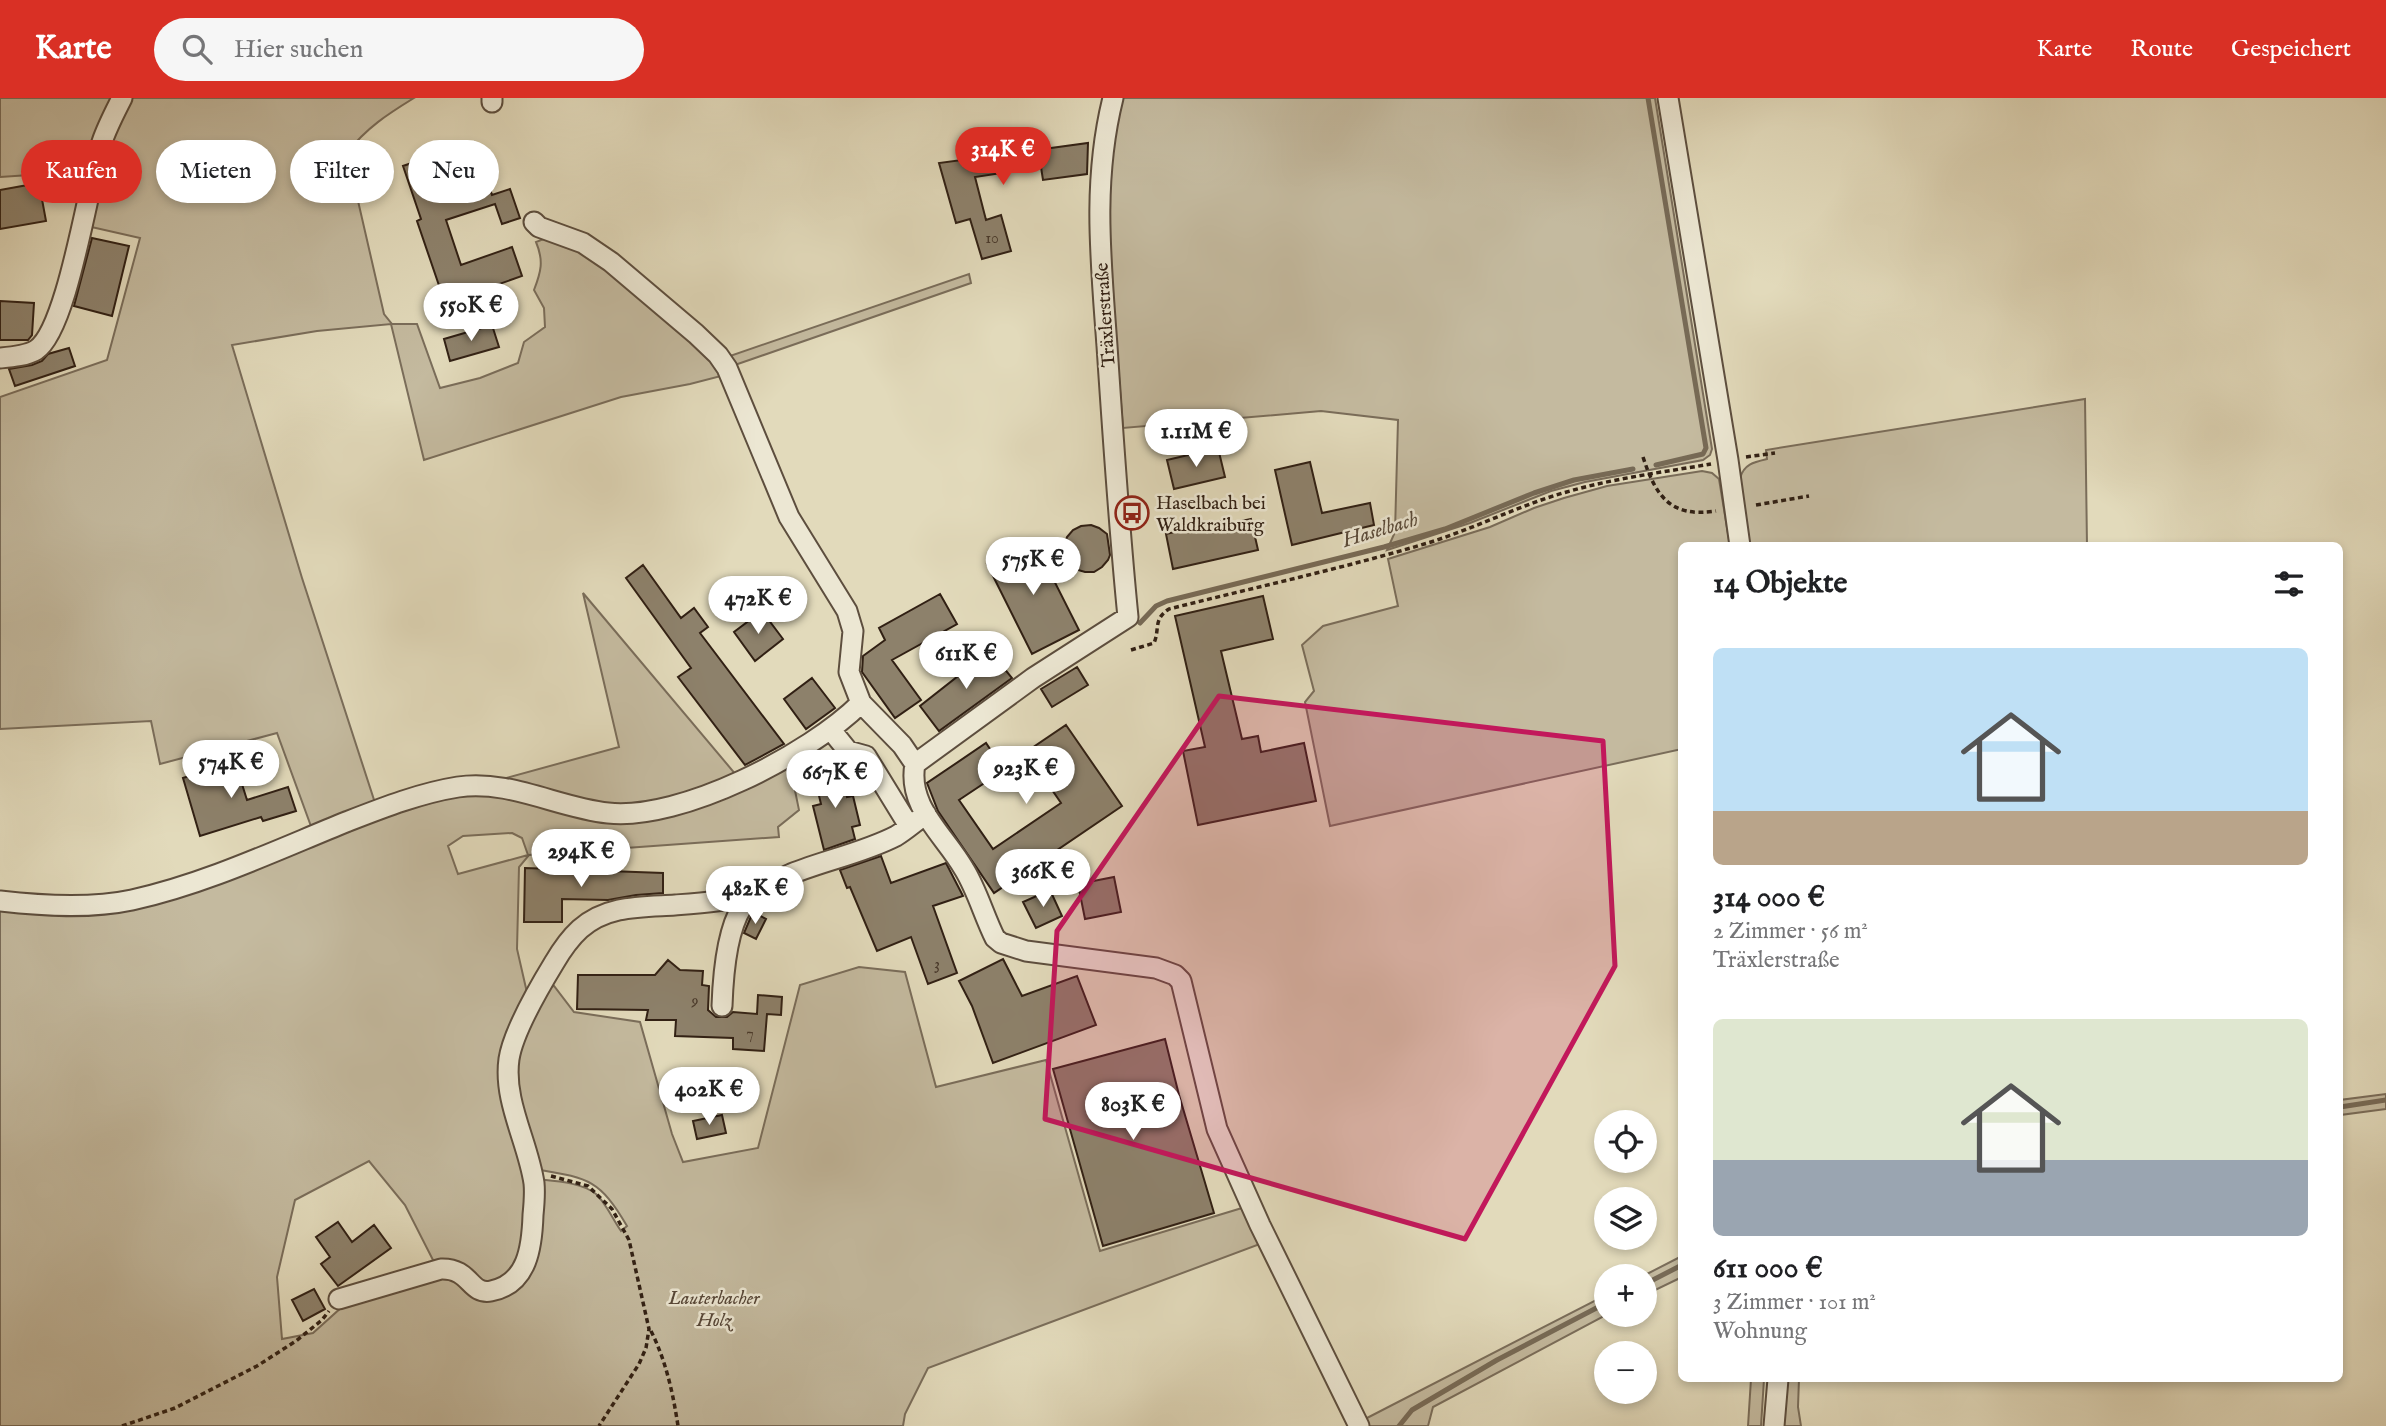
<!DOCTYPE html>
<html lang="de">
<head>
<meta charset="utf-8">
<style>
  :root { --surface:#fff; --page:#f6f6f6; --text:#202124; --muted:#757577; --accent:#d93025 }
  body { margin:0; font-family:"IM FELL English",serif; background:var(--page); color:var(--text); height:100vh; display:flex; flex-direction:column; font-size:26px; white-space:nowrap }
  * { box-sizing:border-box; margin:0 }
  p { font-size:23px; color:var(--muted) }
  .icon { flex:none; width:38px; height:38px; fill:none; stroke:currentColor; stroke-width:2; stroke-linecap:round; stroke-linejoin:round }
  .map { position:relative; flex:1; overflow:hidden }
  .details { position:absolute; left:1678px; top:444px; width:665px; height:840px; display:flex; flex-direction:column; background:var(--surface); border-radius:10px; box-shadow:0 4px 10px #0003 }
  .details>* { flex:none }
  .hud { position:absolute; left:21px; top:42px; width:665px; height:63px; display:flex; gap:14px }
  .buttons { position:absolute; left:1594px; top:1012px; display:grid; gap:14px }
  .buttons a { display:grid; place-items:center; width:63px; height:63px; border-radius:50%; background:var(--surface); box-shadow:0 4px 10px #0003; font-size:35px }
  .price { position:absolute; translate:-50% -60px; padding:0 16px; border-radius:24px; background:#fff; color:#222; font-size:23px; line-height:46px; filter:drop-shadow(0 2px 4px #0008) }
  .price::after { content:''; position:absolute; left:50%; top:42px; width:21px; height:16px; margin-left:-10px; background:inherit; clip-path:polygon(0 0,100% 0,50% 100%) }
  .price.active { background:var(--accent); color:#fff }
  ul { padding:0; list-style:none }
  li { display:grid; align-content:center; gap:14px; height:371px; padding:0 35px }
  li span { display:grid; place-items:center; height:217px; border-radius:10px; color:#555 }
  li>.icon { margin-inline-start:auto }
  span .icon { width:126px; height:126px; fill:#fffc; stroke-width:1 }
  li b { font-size:30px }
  h2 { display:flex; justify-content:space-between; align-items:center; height:84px; padding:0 35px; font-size:30px }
  .pill { padding:0 24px; border-radius:32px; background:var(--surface); box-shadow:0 4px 10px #0003; font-size:24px; line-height:63px }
  .pill.active { background:var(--accent); color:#fff }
  header { display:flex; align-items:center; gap:42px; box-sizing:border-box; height:98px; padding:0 35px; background:var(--accent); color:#fff }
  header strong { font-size:33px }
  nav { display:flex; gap:38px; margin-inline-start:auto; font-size:24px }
  .search { width:490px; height:63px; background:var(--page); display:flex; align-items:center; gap:18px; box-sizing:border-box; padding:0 24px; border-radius:38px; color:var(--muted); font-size:26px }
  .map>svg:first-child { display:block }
  .green { fill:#c4ba9f; stroke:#7a6d5a; stroke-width:2; fill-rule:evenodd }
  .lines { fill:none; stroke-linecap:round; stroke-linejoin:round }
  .stream { stroke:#776a56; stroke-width:5 }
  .building { fill:#8d816b; stroke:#312014; stroke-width:2 }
  .minor-casing { stroke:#5d4e3e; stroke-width:23 }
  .path { stroke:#312014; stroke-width:3.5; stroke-dasharray:5 3.5; stroke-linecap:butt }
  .minor { stroke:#ece7d3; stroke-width:19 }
  .marked { fill:#c2185b; fill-opacity:0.2; stroke:#c2185b; stroke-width:5; stroke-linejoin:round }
  .labels { text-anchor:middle; stroke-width:5; stroke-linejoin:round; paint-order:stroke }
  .number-label { font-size:16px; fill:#48382a }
  .street-label { font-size:19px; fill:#312014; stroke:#ece7d3 }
  .poi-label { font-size:19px; fill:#312014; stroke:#ece7d3; text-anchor:start }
  .park-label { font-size:19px; font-style:italic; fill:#564637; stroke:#ece7d3 }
  .water-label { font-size:21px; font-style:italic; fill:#5a4b3a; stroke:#ece7d3 }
</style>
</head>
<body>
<header>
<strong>Karte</strong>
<div class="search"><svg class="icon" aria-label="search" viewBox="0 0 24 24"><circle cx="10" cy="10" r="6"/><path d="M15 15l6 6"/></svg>Hier suchen</div>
<nav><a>Karte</a><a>Route</a><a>Gespeichert</a></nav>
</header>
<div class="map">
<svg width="2386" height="1328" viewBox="0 0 2386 1328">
  <rect width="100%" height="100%" fill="#e2dabb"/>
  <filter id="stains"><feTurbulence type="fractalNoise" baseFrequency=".00286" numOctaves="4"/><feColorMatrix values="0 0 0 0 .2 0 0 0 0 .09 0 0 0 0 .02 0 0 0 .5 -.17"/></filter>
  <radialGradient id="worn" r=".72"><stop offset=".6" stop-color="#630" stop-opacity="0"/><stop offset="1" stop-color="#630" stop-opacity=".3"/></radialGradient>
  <path class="green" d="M0,0H116L89,73L0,79Z
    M130,0H414C388,16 366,30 347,55L384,216L392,226H417L440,290L480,280L518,265L524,244L545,229L544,210L534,192C541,174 544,163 536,144L546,140L596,157L697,243L725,277L690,286L621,299L424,362L391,226L317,233L232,247L302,480L376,708L312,731L277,635L160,666L151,623L0,631V299L107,262L140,140L87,128L108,51Z
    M1123,0H1655L1712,351L1710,357L1703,362L1585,384L1551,393L1470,425L1387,452L1395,434L1398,322L1321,313L1123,330L1107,124L1108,64Z
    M969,176L971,185L732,268L727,259Z
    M2085,301L2087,448H1750L1740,380C1744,366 1754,364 1767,361L1766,352Z
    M1702,373L1712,375L1719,381L1730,448H1682V651L1330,728L1305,604L1314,593L1302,547L1323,528L1398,508L1388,461L1490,429L1534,410L1564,400L1607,388Z
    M583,495L737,678L685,700L615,709L499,682L619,649Z
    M790,668L799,712L778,729L779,739L529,757L519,769L517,851L528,899L507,954L506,973L528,1083L530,1105L525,1160L510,1180L495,1188L485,1189L476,1185L465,1171L449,1164H434L405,1107L369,1063L295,1102L277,1179L282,1241L313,1235L342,1209L438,1176C461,1175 464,1185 481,1197C543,1196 537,1125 536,1081C554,1083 581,1084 596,1096C606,1105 613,1122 621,1133L627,1128C599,1080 587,1080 535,1071L520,1013L512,964L517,946L542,891L554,888L574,914L640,924L672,1036L683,1064L758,1050L800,887L859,869L905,874L936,989L1046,962L1100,1153L1242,1110L1260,1146L928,1270L905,1316L903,1328H0V807C44,812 88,816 132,811C152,808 174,797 193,791C280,762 362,715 452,696C502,686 550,712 598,719C606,720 615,719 624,719C683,717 738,695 790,668ZM512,735L522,740L528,757L458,776L448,748L463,738Z
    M2386,996V1011L2340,1017V1002Z
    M1682,1158V1179L1645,1197V1178H1643Z
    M1606,1197L1608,1216L1433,1309L1428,1328H1369L1365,1321Z
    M1751,1281H1764L1761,1328H1748Z
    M1788,1281H1799L1798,1309L1801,1328H1783Z"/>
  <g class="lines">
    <path class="stream" d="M1648,0L1706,350L1703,356L1656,367
      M1140,525L1156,508L1167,503L1384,449L1445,431L1534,395L1574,382L1633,371
      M2340,1009L2386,1002
      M1645,1186L1682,1167
      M1399,1328L1412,1312L1497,1262L1606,1205"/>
  </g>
  <path class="building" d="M474,44L492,97L510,91L520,120L502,126L495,106L446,122L461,167L512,149L522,178L445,205L417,123L421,121L403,68Z
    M1088,45L1087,76L1043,82L1041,69L975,79L986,122L1001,117L1011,153L982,161L970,121L956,125L939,65Z
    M39,85L46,123L0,131V92Z
    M92,140L129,148L112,218L74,208Z
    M0,203L34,205L32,237L28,242H0Z
    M492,227L499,249L450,263L444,241Z
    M69,250L75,268L15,288L9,271L32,267L42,263L48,256Z
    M1218,350L1225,379L1174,391L1167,362Z
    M1310,364L1322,415L1370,405L1374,427L1292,447L1275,372Z
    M1251,421L1258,452L1173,471L1166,436L1223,423V427Z
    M1091,427L1099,430L1107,436L1110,457L1108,462L1102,469L1094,474H1085L1058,466L1067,439L1073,432L1081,428Z
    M1034,443L1079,532L1032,556L987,466Z
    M643,467L681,520L694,510L708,529L700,535L784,646L745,667L678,579L691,570L626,480Z
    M940,496L957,526L892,562L921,602L895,620L862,574L863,558L885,542L879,530Z
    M1263,498L1273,541L1221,553L1242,641L1258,638L1261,654L1304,645L1316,703L1198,727L1183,653L1205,649L1175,518Z
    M762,513L783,541L755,563L734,534Z
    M990,553L1012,580L939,633L920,608Z
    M1077,569L1088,587L1052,609L1041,591Z
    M812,580L835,610L806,631L784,601Z
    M1066,627L1122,708L994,795L938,713L927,685L986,645L1004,672L959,702L993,751L1061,705L1026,654Z
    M235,664L247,702L288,689L296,713L263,723L261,719L200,738L183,680Z
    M840,671L847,699L853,698L860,727L852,729L855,741L824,752L813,708L821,706L814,677Z
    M881,758L891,785L946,765L963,798L933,808L957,875L928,886L911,839L877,853L850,789L847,790L840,772Z
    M525,770L663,775V795L636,797L608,802L562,801V824H524Z
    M1114,779L1121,814L1085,821L1078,786Z
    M1050,792L1062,818L1036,830L1023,804Z
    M753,814L766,821L756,841L744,835Z
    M1003,861L1022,898L1077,878L1096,927L993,965L972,908L959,883Z
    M668,862L680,872L703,873L702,887L709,888L708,912L716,919H727L733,914L757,916L758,897L782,899L781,917L767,916L764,953L733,951V940L675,938L676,922H646L648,912L577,911L578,877H655Z
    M1165,941L1179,997L1214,1115L1103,1148L1053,971Z
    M722,1017L726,1035L697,1041L693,1023Z
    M338,1124L352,1144L374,1127L391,1150L338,1188L321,1166L330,1159L316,1139Z
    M314,1191L325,1211L303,1223L292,1202Z"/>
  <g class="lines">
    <defs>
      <path id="minor" d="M1113,0C1092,84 1101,164 1107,248C1113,339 1119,429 1128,519L1033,580L915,666C907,709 944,736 964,771C977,792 984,818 995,840L1001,845L1026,853L1156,870L1175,877L1181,883L1217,1031L1260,1127L1359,1328
        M1668,0L1728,362L1740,448
        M492,4V0
        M534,124L539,129L583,145L611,164L696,236L718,257L727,270L789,419L847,513L853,533L849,574L861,605L902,647L915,666
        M0,260C12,259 26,258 36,252C68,231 88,85 102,44C107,29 115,14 122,0
        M831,632L848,653L866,658L909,728
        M0,803C43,808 90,811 132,802C205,786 277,752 346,724C382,710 420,695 458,689C508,681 559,710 608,715C681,723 810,656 861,605
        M722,908C723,879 726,834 742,809C746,803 754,798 759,794
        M339,1201L441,1171C471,1170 469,1197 491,1193C528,1186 532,1148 533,1117C534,1107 535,1095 534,1085C528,1044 503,1003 509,961C513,935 540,888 554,865C561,853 569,841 580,831C607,807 641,809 675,807C702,805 732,803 758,793C770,789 780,780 791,776C825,762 863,755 896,738C906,732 916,723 926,716
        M1774,1328L1778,1281"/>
    </defs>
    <use href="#minor" class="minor-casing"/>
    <path class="path" d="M1643,359C1656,399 1671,420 1716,413
      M1746,359L1775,355
      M1756,407L1809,398
      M1131,552L1154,545C1160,531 1153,521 1169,511C1256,489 1345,470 1431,444C1478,429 1522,406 1570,393C1616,380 1664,374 1711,366
      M551,1078L588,1088L612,1111L629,1142L649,1231L646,1250L639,1266L599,1328
      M651,1233C666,1263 673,1295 678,1328
      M122,1328L175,1310L257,1268L296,1243L322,1222L329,1213"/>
    <use href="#minor" class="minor"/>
  </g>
  <path class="marked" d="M1219,598L1603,643L1615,868L1465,1141L1045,1021L1057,833Z"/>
  <defs>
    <symbol id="bus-ring" viewBox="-11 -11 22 22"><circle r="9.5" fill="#ece7d3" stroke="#8f2418" stroke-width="1.5"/><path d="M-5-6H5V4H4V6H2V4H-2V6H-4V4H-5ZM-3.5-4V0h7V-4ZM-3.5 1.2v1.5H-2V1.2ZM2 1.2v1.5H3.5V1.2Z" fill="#8f2418"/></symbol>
  </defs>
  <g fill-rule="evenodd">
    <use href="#bus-ring" x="1113" y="396" width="38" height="38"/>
  </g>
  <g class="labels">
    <g class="number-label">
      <text x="992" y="145">10</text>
      <text x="937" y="871">3</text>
      <text x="695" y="908">9</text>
      <text x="750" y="940">7</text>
    </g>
    <g class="street-label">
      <text transform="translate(1104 217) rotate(-94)" y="7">Träxlerstraße</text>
    </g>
    <g class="poi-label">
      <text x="1156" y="411">Haselbach bei<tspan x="1156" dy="22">Waldkraiburg</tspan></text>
    </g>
    <g class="park-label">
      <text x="714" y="1206">Lauterbacher<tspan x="714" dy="22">Holz</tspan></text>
    </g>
    <g class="water-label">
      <text transform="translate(1380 431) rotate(-17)" y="7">Haselbach</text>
    </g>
  </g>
  <rect width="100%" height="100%" filter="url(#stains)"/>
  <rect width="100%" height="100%" fill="url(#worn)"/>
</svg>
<div class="buttons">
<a><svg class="icon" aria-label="locate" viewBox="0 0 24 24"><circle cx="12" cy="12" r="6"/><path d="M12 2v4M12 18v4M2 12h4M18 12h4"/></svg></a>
<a><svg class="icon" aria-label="layers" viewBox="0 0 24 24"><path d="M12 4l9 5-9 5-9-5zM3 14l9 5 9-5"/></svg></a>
<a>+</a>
<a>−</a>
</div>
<b class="price active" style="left:1003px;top:89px">314K €</b>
<b class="price" style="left:471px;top:245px">550K €</b>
<b class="price" style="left:1196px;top:371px">1.11M €</b>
<b class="price" style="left:1033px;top:499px">575K €</b>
<b class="price" style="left:758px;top:538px">472K €</b>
<b class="price" style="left:966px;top:593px">611K €</b>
<b class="price" style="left:231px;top:702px">574K €</b>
<b class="price" style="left:1026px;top:708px">923K €</b>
<b class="price" style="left:835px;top:712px">667K €</b>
<b class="price" style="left:581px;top:791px">294K €</b>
<b class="price" style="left:1043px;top:811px">366K €</b>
<b class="price" style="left:755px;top:828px">482K €</b>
<b class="price" style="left:709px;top:1029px">402K €</b>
<b class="price" style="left:1133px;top:1044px">803K €</b>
<div class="hud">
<a class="pill active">Kaufen</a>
<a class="pill">Mieten</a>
<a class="pill">Filter</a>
<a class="pill">Neu</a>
</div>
<section class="details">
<h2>14 Objekte<svg class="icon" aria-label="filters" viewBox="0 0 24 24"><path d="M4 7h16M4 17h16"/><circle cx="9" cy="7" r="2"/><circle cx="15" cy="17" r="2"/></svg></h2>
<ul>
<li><span style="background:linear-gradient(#bfe0f5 75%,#b9a48a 0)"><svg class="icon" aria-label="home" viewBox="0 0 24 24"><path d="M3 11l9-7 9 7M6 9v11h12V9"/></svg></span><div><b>314 000 €</b><p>2 Zimmer · 56 m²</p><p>Träxlerstraße</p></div></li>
<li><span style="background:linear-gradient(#dfe7d0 65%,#9aa5b1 0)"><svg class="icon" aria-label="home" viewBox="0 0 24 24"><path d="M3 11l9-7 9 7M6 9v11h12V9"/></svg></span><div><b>611 000 €</b><p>3 Zimmer · 101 m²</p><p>Wohnung</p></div></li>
</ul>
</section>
</div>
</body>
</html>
